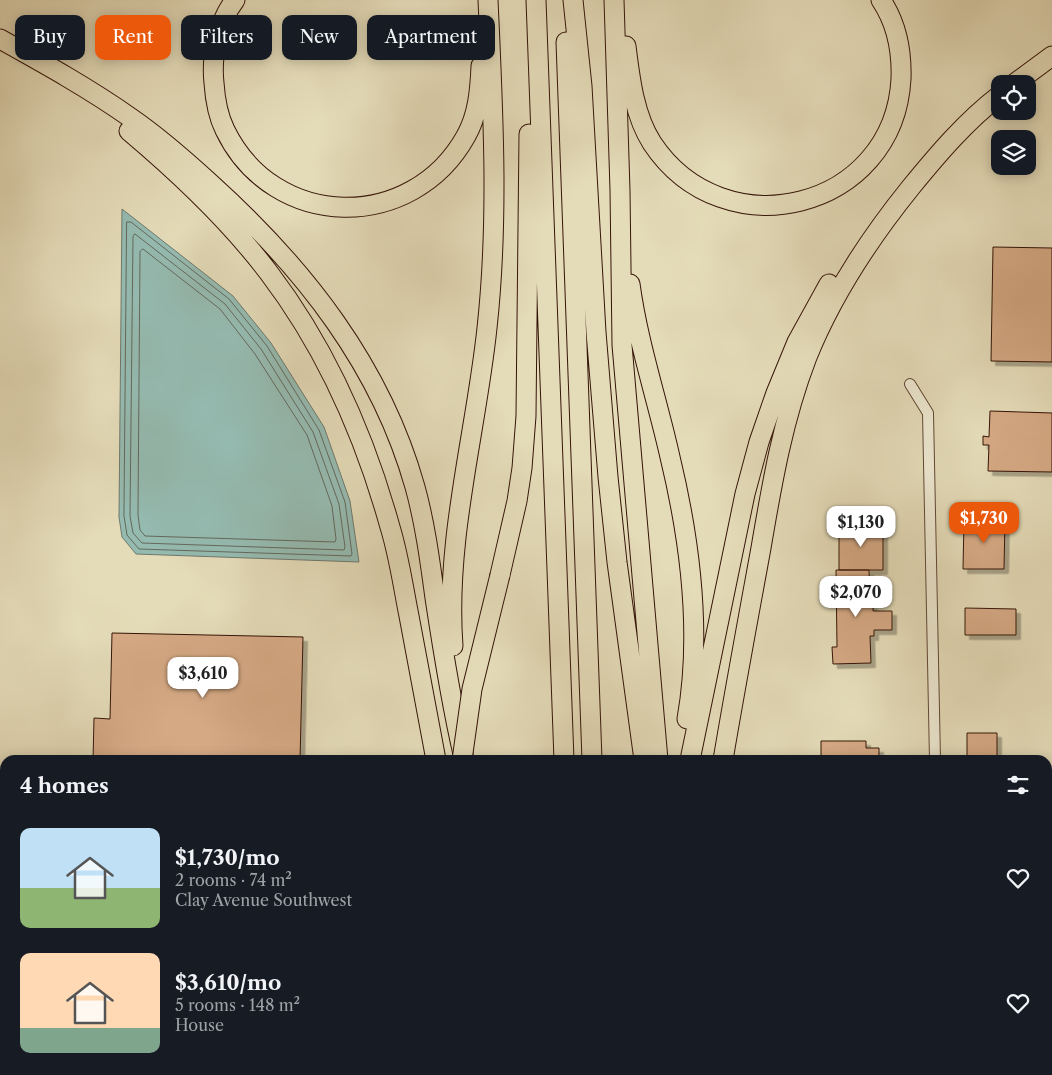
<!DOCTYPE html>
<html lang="en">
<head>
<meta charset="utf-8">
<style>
  :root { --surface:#171b24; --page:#20242c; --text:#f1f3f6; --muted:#9ea1a6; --accent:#ea580c }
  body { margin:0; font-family:"Libre Caslon Text",serif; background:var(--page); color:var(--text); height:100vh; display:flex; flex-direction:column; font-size:19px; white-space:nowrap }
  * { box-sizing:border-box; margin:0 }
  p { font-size:16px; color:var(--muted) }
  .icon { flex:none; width:28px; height:28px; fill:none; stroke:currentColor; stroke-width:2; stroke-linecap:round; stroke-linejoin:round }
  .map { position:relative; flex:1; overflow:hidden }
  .details { position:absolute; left:0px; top:755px; width:1052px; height:320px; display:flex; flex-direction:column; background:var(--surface); border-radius:15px 15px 0 0; box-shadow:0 2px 12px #0003 }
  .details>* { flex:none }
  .banner { position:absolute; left:15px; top:15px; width:500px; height:45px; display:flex; gap:10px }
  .controls { position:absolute; left:991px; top:75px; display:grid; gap:10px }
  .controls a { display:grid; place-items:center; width:45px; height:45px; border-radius:10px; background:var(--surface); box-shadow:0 2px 12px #0003; font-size:25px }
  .price { position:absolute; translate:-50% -42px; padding:0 11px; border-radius:10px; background:#fff; color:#222; font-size:16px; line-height:32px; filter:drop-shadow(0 1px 2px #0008) }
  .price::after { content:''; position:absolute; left:50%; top:30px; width:15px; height:11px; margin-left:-8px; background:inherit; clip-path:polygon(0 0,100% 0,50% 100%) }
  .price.active { background:var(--accent); color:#fff }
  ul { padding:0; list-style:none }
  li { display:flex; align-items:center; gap:15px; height:125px; padding:0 20px }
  li span { display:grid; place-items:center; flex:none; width:140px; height:100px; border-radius:10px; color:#555 }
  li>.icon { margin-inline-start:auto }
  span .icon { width:60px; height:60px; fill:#fffc; stroke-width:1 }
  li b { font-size:21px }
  h2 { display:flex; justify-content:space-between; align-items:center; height:60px; padding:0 20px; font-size:21px }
  .pill { padding:0 18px; border-radius:10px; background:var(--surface); box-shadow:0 2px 12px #0003; font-size:18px; line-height:45px }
  .pill.active { background:var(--accent); color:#fff }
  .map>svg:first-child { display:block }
  .water { fill:#95bbb1; stroke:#6e786d }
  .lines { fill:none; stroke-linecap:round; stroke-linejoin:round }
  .shore { stroke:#64685c; stroke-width:1 }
  .building { fill:#d5a984; stroke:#341408; filter:url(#shadow) }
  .minor-casing { stroke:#604634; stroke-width:12 }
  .motorway-casing { stroke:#341408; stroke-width:21 }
  .minor { stroke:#ede8d1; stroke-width:10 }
  .motorway { stroke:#e4dbb8; stroke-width:19 }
  .motorway-bridge-casing { stroke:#341408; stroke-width:21; stroke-linecap:butt }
  .motorway-bridge { stroke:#e4dbb8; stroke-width:19 }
</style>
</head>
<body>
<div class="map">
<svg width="1052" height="1075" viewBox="0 0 1052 1075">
  <defs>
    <filter id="shadow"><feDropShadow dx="4.5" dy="4.5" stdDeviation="0" flood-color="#0004"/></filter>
  </defs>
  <rect width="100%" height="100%" fill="#e4dbb8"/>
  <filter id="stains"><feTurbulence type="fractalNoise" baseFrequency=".004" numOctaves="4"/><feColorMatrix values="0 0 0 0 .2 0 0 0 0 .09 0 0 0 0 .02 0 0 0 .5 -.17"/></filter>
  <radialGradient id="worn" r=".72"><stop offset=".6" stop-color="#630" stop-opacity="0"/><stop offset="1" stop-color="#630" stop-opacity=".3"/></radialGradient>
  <path class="water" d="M122,209L233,296L271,343L324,427L350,501L359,562L136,554L122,537L119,517Z"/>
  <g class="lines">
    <path class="shore" d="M127,222H131L229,299L267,346L319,430L345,502L352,554L351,556L139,549L127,535L124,516Z
      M135,234L225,304L261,349L313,432L339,504L345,547L344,550L142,543L133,533L130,516L133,237Z
      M143,249L220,309L255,354L307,435L332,506L336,539L335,542L145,536L140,530L138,515L140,252Z"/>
  </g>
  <path class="building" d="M993,247L1052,248V362L991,361Z
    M990,411L1052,413V472L988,471L989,445H983V436L989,437Z
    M964,519L1005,520L1004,569H963Z
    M839,526H883V570H839Z
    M836,570H869L870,605H873V611H892V630H874V636H870L871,663L833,664L832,647H837Z
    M965,608L1016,609V635H965Z
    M112,633L303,637L300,760H93L94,718L110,719Z
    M967,733H997V758H967Z
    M821,741H866V748H879V760H821Z
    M26,1070H81V1075H26Z
    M326,1070H416L415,1075H326Z"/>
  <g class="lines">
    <defs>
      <path id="minor" d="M910,384L928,413L935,760
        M1048,974L1052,978
        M1048,1066H1052"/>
      <path id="motorway" d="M235,0C218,22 211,56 214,83C215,98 218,116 225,130C274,231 412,233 466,136C478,115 480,90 481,66
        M536,0L564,760
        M573,0L582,86L596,332L608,477L617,562L644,760
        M614,0L620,190L622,345L658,760
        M0,39C45,64 90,89 131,118C160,138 186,161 211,184C304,268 381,366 415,487C425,523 430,561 435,598C443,651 451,702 463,754
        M566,42L592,760
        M626,46C630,78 634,115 652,143C724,252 894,210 901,79C902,51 897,24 881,0
        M1014,84L1052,56
        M129,131C180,174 229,220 269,273C326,348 365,437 390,527C399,556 403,586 409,616C418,664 427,712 436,760
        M630,284C638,343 657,399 670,457C690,540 702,634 687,719
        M500,575L517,501L522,468L526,416L529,134
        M453,646C445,539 476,433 487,328C499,218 493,110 488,0
        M690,760L745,494L759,442L776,393L797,342L829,284
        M723,760C735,689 748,619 761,548C772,483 783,419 807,357C832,295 869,239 911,187C938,154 966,121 1000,95
        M492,1070L493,1075
        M540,1070L541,1075
        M578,1070L579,1075
        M606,1070V1075
        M686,1070L687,1075
        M635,1075V1070"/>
    </defs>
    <use href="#minor" class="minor-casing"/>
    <use href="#motorway" class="motorway-casing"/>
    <use href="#minor" class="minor"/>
    <use href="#motorway" class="motorway"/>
    <defs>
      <path id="motorway-bridge" d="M462,760L472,689L500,575"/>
    </defs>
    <use href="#motorway-bridge" class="motorway-bridge-casing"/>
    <use href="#motorway-bridge" class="motorway-bridge"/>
  </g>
  <rect width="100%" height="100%" filter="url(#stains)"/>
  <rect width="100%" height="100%" fill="url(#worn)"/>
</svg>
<div class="controls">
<a><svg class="icon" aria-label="locate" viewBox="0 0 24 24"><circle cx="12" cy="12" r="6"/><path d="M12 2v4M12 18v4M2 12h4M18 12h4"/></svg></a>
<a><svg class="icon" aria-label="layers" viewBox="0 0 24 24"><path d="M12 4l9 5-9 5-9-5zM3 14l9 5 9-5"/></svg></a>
</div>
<b class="price active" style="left:984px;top:544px">$1,730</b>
<b class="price" style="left:861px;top:548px">$1,130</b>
<b class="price" style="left:856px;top:618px">$2,070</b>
<b class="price" style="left:203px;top:699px">$3,610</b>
<div class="banner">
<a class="pill">Buy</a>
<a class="pill active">Rent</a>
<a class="pill">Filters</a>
<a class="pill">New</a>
<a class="pill">Apartment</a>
</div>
<section class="details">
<h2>4 homes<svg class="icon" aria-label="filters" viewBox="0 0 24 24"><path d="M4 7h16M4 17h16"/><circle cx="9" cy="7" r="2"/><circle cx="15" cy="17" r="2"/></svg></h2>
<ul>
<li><span style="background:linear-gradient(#bfe0f5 60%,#8fb573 0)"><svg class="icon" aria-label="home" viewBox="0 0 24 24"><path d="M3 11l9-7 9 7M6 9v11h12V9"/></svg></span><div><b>$1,730/mo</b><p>2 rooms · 74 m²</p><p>Clay Avenue Southwest</p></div><svg class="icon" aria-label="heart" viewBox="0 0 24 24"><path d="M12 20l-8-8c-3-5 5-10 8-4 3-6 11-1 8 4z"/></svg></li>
<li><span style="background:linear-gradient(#ffd9b3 75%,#7fa58c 0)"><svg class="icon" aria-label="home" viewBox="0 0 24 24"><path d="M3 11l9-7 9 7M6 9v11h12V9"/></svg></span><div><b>$3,610/mo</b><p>5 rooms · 148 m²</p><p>House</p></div><svg class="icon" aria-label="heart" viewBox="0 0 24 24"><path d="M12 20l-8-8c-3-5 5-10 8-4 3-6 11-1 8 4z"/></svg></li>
</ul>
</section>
</div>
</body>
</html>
